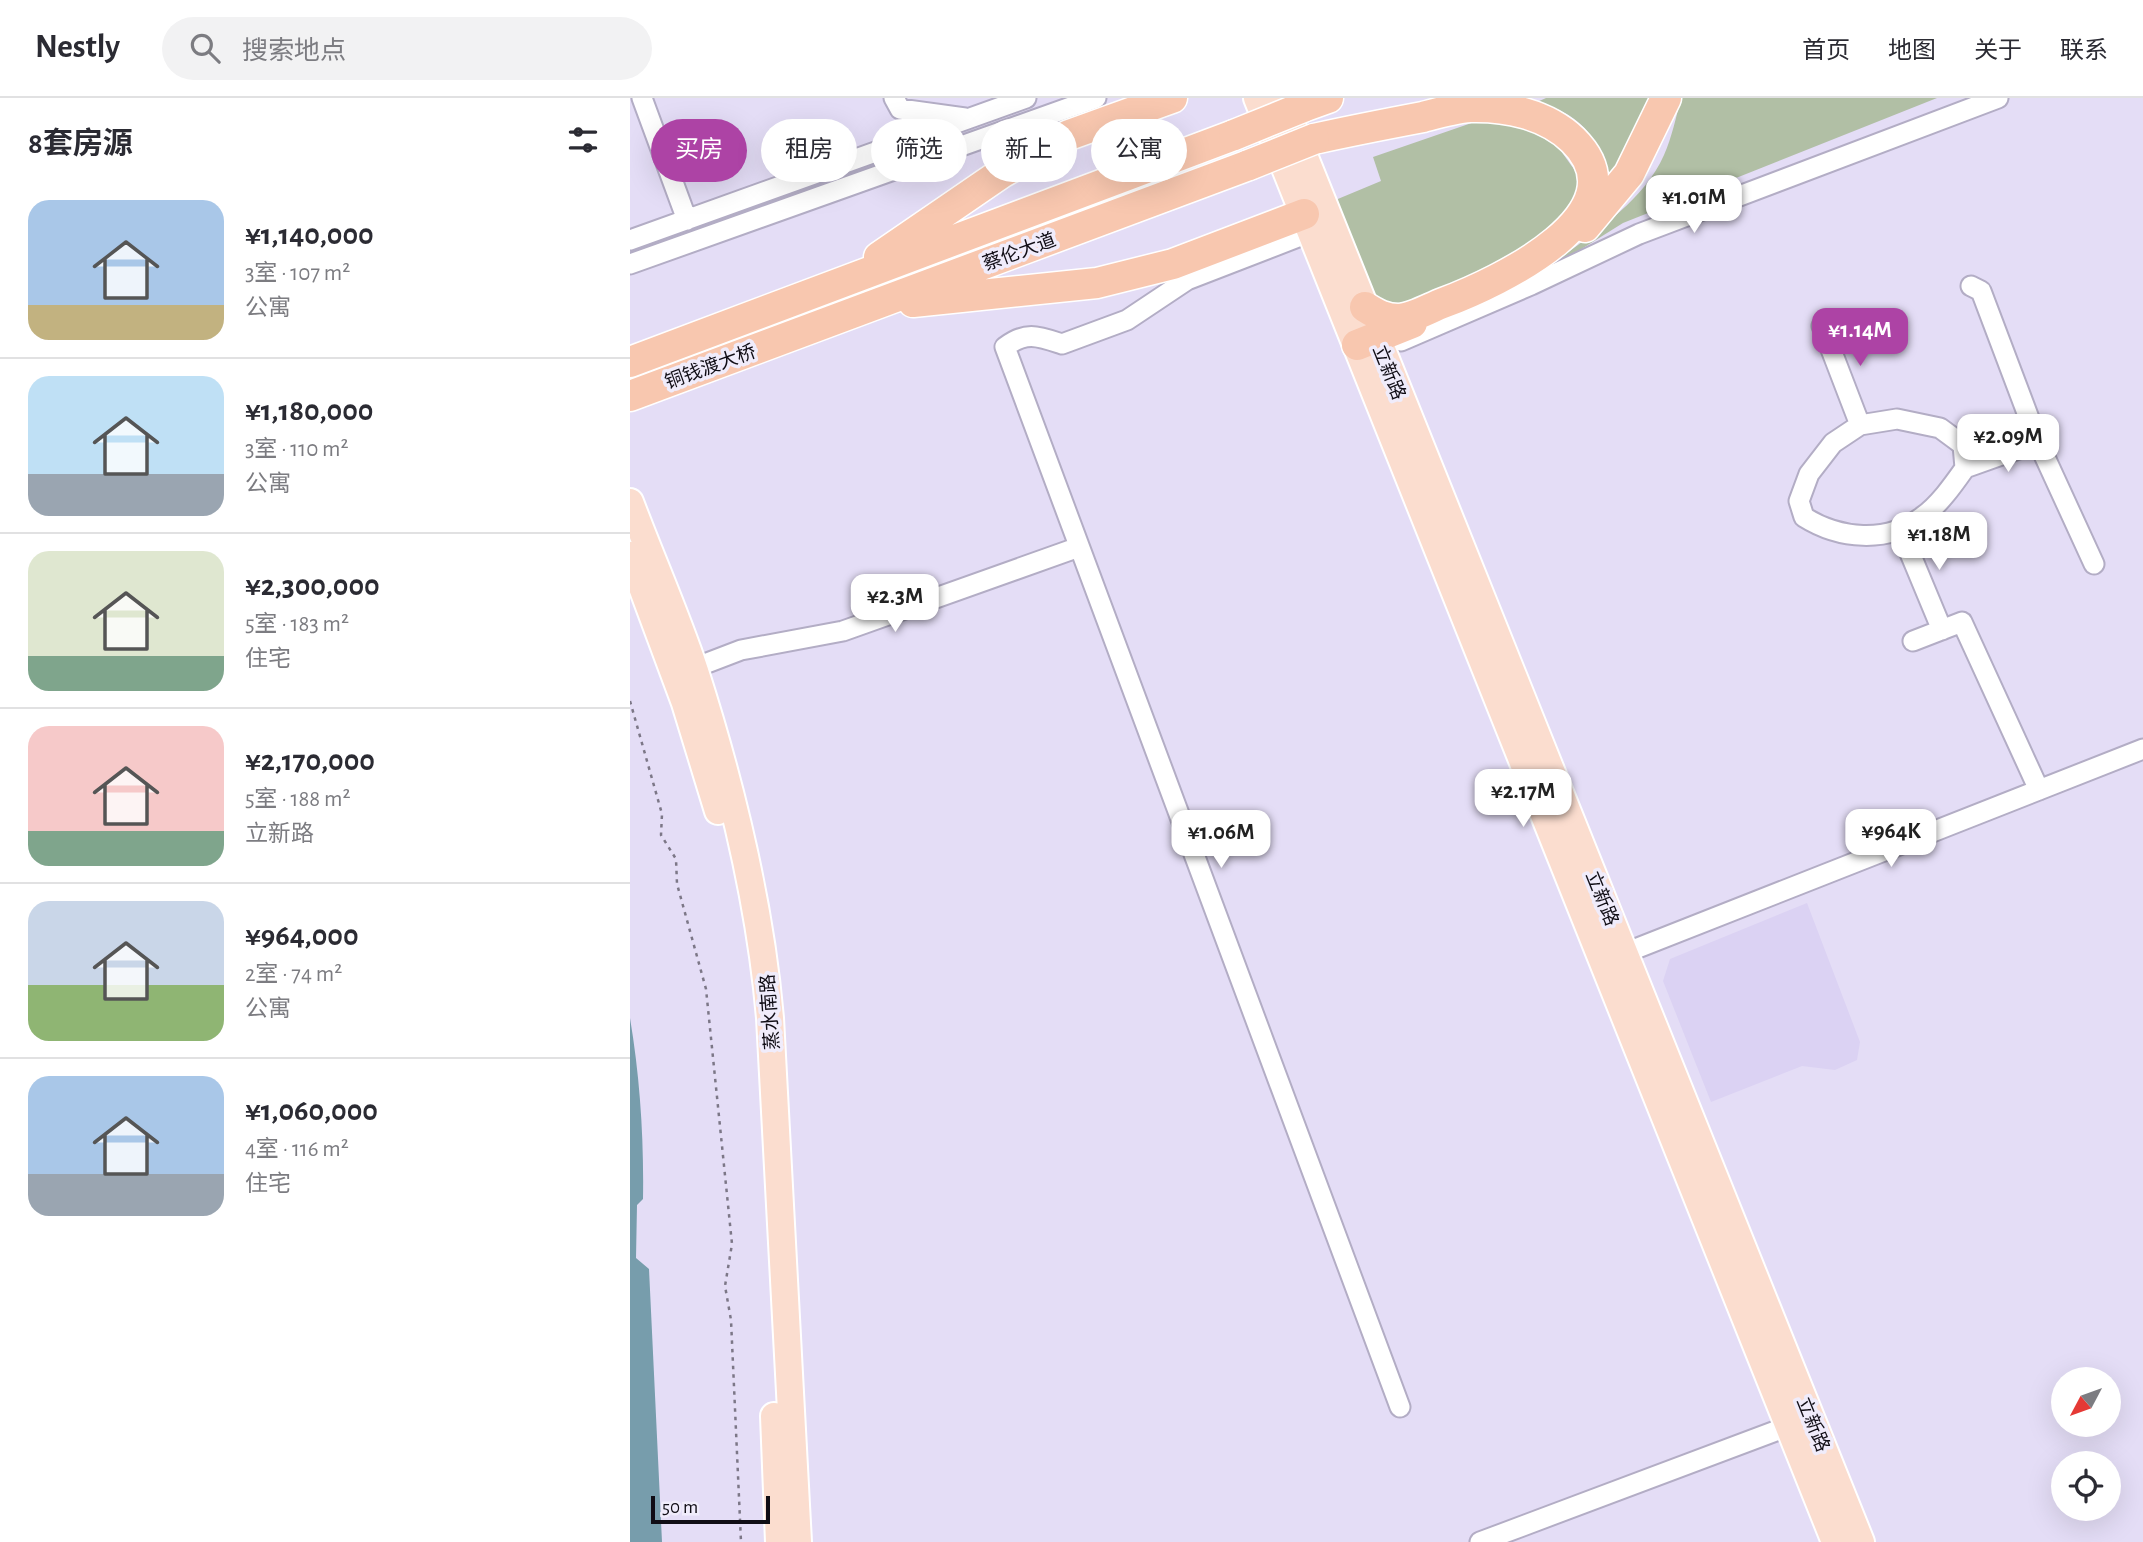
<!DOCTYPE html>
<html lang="zh">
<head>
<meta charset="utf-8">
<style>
  :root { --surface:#fff; --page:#f2f2f3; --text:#2b2b33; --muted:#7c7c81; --line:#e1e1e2; --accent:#ad43a5 }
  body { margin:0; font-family:"Alegreya Sans","Noto Sans SC",sans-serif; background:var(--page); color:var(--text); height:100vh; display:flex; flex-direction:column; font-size:26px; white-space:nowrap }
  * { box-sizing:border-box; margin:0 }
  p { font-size:23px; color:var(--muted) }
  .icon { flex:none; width:38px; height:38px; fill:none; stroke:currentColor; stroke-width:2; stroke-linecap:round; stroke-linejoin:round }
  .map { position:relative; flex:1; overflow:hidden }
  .panel { display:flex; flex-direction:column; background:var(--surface); width:630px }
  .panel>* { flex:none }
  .hud { position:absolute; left:21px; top:21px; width:665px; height:63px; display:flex; gap:14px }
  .needle { width:46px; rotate:229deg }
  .tools { position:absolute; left:1421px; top:1269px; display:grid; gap:14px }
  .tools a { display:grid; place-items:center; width:70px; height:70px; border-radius:50%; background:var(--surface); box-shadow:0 7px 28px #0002; font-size:35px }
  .scale { position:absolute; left:21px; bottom:18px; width:119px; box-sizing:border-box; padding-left:7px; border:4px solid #100d15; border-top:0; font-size:19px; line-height:24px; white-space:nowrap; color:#100d15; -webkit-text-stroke:5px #f0ecfb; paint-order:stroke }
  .price { position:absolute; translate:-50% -60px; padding:0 16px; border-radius:14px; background:#fff; color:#222; font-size:23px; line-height:46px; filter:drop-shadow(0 2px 4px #0008) }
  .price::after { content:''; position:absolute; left:50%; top:42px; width:21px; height:16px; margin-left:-10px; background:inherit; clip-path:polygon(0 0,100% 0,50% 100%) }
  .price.on { background:var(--accent); color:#fff }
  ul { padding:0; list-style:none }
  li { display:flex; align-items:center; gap:21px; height:175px; padding:0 28px }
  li+li { border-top:2px solid var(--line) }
  li span { display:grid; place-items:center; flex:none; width:196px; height:140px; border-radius:21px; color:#555 }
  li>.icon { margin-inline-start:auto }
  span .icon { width:84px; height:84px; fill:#fffc; stroke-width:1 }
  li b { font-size:30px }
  h2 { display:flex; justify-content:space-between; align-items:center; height:84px; padding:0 28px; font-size:30px }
  .chip { padding:0 24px; border-radius:32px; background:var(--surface); box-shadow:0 7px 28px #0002; font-size:24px; line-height:63px }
  .chip.on { background:var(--accent); color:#fff }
  header { display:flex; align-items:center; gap:42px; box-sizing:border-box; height:98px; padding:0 35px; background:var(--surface); border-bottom:2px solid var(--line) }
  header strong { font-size:33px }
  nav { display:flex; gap:38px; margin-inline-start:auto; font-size:24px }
  .search { width:490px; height:63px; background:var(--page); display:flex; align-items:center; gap:18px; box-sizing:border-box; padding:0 24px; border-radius:38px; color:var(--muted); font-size:26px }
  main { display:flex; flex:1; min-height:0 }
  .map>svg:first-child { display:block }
  .built { fill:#dbd2f3 }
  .green { fill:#b1bfa5 }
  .water { fill:#779dac }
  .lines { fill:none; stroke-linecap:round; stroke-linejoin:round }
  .minor-casing { stroke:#b3adc5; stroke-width:23 }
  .major-casing { stroke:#fff; stroke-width:30 }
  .highway-casing { stroke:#fff; stroke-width:33 }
  .path { stroke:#7c7787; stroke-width:2.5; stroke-dasharray:3.5 5; stroke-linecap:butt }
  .minor { stroke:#fff; stroke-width:19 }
  .major { stroke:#fbddcf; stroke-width:26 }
  .highway { stroke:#f8c7af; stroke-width:30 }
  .highway-bridge-casing { stroke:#fff; stroke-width:33; stroke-linecap:butt }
  .highway-bridge { stroke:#f8c7af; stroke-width:30 }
  .labels { text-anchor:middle; stroke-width:7; stroke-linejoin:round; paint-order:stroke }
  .street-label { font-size:19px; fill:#100d15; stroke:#f0ecfb }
</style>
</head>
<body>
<header>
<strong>Nestly</strong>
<div class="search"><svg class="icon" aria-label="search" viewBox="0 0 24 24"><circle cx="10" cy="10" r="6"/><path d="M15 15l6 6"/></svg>搜索地点</div>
<nav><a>首页</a><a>地图</a><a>关于</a><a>联系</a></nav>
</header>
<main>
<section class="panel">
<h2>8套房源<svg class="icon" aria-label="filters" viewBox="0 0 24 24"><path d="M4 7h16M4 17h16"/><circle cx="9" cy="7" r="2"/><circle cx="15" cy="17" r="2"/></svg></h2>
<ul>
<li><span style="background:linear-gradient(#a9c7e8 75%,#c2b280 0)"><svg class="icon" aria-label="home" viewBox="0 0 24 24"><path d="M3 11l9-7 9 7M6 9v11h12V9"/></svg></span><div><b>¥1,140,000</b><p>3室 · 107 m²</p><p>公寓</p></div></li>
<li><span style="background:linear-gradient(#bfe0f5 70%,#9aa5b1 0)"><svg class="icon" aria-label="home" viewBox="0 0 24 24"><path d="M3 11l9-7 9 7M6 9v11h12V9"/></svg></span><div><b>¥1,180,000</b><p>3室 · 110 m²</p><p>公寓</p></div></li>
<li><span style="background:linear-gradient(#dfe7d0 75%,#7fa58c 0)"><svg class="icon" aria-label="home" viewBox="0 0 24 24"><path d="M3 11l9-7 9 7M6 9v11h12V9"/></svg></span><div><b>¥2,300,000</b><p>5室 · 183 m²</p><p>住宅</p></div></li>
<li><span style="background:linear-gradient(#f6c9c9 75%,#7fa58c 0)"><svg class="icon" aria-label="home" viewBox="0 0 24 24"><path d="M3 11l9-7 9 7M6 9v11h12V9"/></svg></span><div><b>¥2,170,000</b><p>5室 · 188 m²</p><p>立新路</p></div></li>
<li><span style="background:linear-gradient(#c9d6e8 60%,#8fb573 0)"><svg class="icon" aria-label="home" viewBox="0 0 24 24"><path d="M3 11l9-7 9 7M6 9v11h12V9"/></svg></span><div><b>¥964,000</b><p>2室 · 74 m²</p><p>公寓</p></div></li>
<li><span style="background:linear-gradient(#a9c7e8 70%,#9aa5b1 0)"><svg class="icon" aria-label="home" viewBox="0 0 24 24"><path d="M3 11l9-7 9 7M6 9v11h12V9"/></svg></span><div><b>¥1,060,000</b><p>4室 · 116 m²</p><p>住宅</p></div></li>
</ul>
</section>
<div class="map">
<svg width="1513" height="1444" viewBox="0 0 1513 1444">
  <rect width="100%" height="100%" fill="#e4ddf6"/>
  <path class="built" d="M1177,805L1230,944L1227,962L1205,972L1172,968L1081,1004L1033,883L1040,861Z"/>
  <path class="green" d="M916,0H1023L986,71L980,75C973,68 972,58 968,50C955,23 934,12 907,4Z
    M1051,0H1307L993,125L926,167L927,163C966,132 1013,104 1034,57C1042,39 1046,19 1051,0Z
    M859,19L902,29L926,46L951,81V97L932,128L800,205L744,208L703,103L751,83L743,59Z"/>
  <path class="water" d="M0,920C10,980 14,1040 13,1101L7,1107L6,1160L19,1171L32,1444H0Z"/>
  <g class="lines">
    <defs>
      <path id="minor" d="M12,0L57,122
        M264,0L270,11L335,20
        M681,134L557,182L497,222L432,246C408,238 396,233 375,249L770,1309
        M0,142L396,0
        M0,166L466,0
        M1341,188L1351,193L1408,344L1464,466
        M1192,228L1230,327
        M771,243L901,187L1009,136L1368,0
        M1267,321L1310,330L1333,347L1335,370C1323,387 1309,407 1292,419C1257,446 1209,441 1174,419L1169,403L1179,376L1203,345L1230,327Z
        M1335,370L1408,344
        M1270,431L1312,532
        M1283,543L1332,524L1409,692
        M64,570L111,552L213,533L449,449
        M995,855L1513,651
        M850,1444L1159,1328"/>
      <path id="major" d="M627,0L1205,1444
        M651,0L1231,1444
        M0,404C21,460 46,516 65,573C101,686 130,802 140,920L168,1444
        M0,457L55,605L88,713
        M144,1318L149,1444"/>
      <path id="highway" d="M673,9L698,0
        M684,41C720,33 756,26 793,19C808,15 825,10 840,9C876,8 916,16 943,42C1017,115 867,185 813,205C800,210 783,220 769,221C755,221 746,216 735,209
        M955,129L999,76L1036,0
        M249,159L373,74L439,37L542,0
        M283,204L467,185L543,166L674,116
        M727,247L782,225
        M0,264L604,37
        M0,298L619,67"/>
    </defs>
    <use href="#minor" class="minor-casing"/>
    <use href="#major" class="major-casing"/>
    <use href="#highway" class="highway-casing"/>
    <path class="path" d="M0,603L32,716L31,737L46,761L47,786L76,891L102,1146L95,1188L101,1222L111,1444"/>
    <use href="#minor" class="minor"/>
    <use href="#major" class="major"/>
    <use href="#highway" class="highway"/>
    <defs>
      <path id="highway-bridge" d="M604,37L673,9
        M619,67L684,41"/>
    </defs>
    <use href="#highway-bridge" class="highway-bridge-casing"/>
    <use href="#highway-bridge" class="highway-bridge"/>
  </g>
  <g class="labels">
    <g class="street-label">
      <text transform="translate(389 153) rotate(-20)" y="7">蔡伦大道</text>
      <text transform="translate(80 268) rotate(-20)" y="7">铜钱渡大桥</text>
      <text transform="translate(760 274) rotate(68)" y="7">立新路</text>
      <text transform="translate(973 800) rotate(68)" y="7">立新路</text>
      <text transform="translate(139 914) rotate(-94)" y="7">蒸水南路</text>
      <text transform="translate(1184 1326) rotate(68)" y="7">立新路</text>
    </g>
  </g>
</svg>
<div class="tools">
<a><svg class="needle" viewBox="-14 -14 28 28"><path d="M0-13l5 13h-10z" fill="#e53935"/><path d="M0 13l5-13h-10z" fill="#7c7c81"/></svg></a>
<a><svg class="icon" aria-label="locate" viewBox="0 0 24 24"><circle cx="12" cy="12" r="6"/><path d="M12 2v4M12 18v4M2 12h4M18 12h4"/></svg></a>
</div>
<div class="scale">50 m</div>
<b class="price" style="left:1064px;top:137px">¥1.01M</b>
<b class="price on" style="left:1230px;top:270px">¥1.14M</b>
<b class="price" style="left:1378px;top:376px">¥2.09M</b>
<b class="price" style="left:1309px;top:474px">¥1.18M</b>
<b class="price" style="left:265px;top:536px">¥2.3M</b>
<b class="price" style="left:893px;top:731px">¥2.17M</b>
<b class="price" style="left:1261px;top:771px">¥964K</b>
<b class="price" style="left:591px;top:772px">¥1.06M</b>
<div class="hud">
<a class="chip on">买房</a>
<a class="chip">租房</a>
<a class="chip">筛选</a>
<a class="chip">新上</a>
<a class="chip">公寓</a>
</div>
</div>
</main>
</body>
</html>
